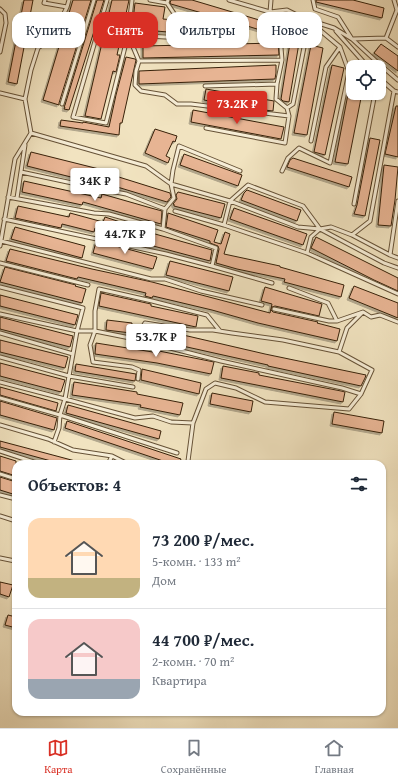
<!DOCTYPE html>
<html lang="ru">
<head>
<meta charset="utf-8">
<style>
  :root { --surface:#fff; --page:#f2f2f3; --text:#1f2937; --muted:#747a83; --line:#e0e1e3; --accent:#d93025 }
  body { margin:0; font-family:"Gentium Book Plus",serif; background:var(--page); color:var(--text); height:100vh; display:flex; flex-direction:column; font-size:15px; white-space:nowrap }
  * { box-sizing:border-box; margin:0 }
  p { font-size:13px; color:var(--muted) }
  .icon { flex:none; width:22px; height:22px; fill:none; stroke:currentColor; stroke-width:2; stroke-linecap:round; stroke-linejoin:round }
  .map { position:relative; flex:1; overflow:hidden }
  .sheet { position:absolute; left:12px; top:460px; width:374px; height:256px; display:flex; flex-direction:column; background:var(--surface); border-radius:12px; box-shadow:0 1px 3px #0004 }
  .sheet>* { flex:none }
  .banner { position:absolute; left:12px; top:12px; width:374px; height:36px; display:flex; gap:8px }
  .fabs { position:absolute; left:346px; top:60px; display:grid; gap:8px }
  .fabs a { display:grid; place-items:center; width:40px; height:40px; border-radius:8px; background:var(--surface); box-shadow:0 1px 3px #0004; font-size:20px }
  .price { position:absolute; translate:-50% -34px; padding:0 9px; border-radius:4px; background:#fff; color:#222; font-size:13px; line-height:26px; filter:drop-shadow(0 1px 2px #0008) }
  .price::after { content:''; position:absolute; left:50%; top:24px; width:12px; height:9px; margin-left:-6px; background:inherit; clip-path:polygon(0 0,100% 0,50% 100%) }
  .price.active { background:var(--accent); color:#fff }
  ul { padding:0; list-style:none }
  li { display:flex; align-items:center; gap:12px; height:100px; padding:0 16px }
  li+li { border-top:1px solid var(--line) }
  li span { display:grid; place-items:center; flex:none; width:112px; height:80px; border-radius:12px; color:#555 }
  li>.icon { margin-inline-start:auto }
  span .icon { width:48px; height:48px; fill:#fffc; stroke-width:1 }
  li b { font-size:17px }
  h2 { display:flex; justify-content:space-between; align-items:center; height:48px; padding:0 16px; font-size:17px }
  .pill { padding:0 14px; border-radius:12px; background:var(--surface); box-shadow:0 1px 3px #0004; font-size:14px; line-height:36px }
  .pill.active { background:var(--accent); color:#fff }
  .menu { display:flex; justify-content:space-around; align-items:center; height:56px; border-top:1px solid var(--line); background:var(--surface); font-size:11px; color:var(--muted) }
  .menu a { display:grid; justify-items:center; gap:2px }
  .menu .active { color:var(--accent) }
  .map>svg:first-child { display:block }
  .building { fill:#e7b493; stroke:#372109; filter:url(#shadow) }
  .lines { fill:none; stroke-linecap:round; stroke-linejoin:round }
  .service-casing { stroke:#665237; stroke-width:5 }
  .service { stroke:#f6edd6; stroke-width:3 }
</style>
</head>
<body>
<div class="map">
<svg width="398" height="728" viewBox="0 0 398 728">
  <defs>
    <filter id="shadow"><feDropShadow dx="-2" dy="2" stdDeviation="0" flood-color="#0004"/></filter>
  </defs>
  <rect width="100%" height="100%" fill="#f1e3c0"/>
  <filter id="stains"><feTurbulence type="fractalNoise" baseFrequency=".005" numOctaves="4"/><feColorMatrix values="0 0 0 0 .2 0 0 0 0 .09 0 0 0 0 .02 0 0 0 .5 -.17"/></filter>
  <radialGradient id="worn" r=".72"><stop offset=".6" stop-color="#630" stop-opacity="0"/><stop offset="1" stop-color="#630" stop-opacity=".3"/></radialGradient>
  <path class="building" d="M24,0H33L17,84L8,82Z
    M73,0H91L59,103V105L43,100Z
    M97,0H104L69,110L64,109L65,107H64L65,105Z
    M112,0H129L117,55H120L116,72L113,71L101,119L85,116Z
    M171,0H192L276,25L273,34L244,25L242,39L240,38L132,29L135,3L165,7L163,19L233,25V22L171,4L170,3Z
    M316,0H353L384,8L382,18L316,2Z
    M292,30L301,31L299,41L290,39Z
    M278,43L279,55L143,58V46Z
    M290,43H299L289,102L283,101L281,99Z
    M381,44L398,56V71L374,53Z
    M311,45L323,48L307,135L294,133Z
    M126,57L135,59L136,60L122,123H120L119,135L60,126L61,120L83,123V122L109,127L116,95Z
    M276,65V73L275,79L139,84V71Z
    M332,65L344,68L325,155L314,152Z
    M206,89L274,101L273,111L246,108L204,100Z
    M349,89L353,90V93H362L348,164L335,162Z
    M396,106H398V157L385,154Z
    M193,110L284,127L281,139L191,122Z
    M155,129L177,136L175,142L173,141L166,156L170,158L168,163L145,153Z
    M370,138L380,140L365,216L354,214L357,205Z
    M31,152L107,171L106,173L170,193L171,197L167,202L104,183L103,185L27,166Z
    M184,154L242,175L238,186L180,165Z
    M293,158L352,177L349,187L287,167L290,160Z
    M384,165L398,167L395,200L391,226L378,225Z
    M24,181L101,198L102,194L151,208L162,211L161,224L83,202L82,205L22,192Z
    M247,190L301,210L297,221L241,200L244,193Z
    M178,192L225,204L221,218L174,206V204H173L177,199L176,195Z
    M18,206L69,217L70,213L103,222L105,217L148,231V232L212,250L210,261L142,243L95,228L94,232L62,224L61,228L15,218Z
    M234,208L307,234L303,245L230,219Z
    M168,213L218,230L214,242L221,244L225,232L230,234L224,254L280,266V267L344,285L341,297L284,282L285,279L237,269L216,263L219,249L218,246L210,243V241L166,227Z
    M15,227L85,246L82,258L11,239Z
    M316,237L398,278V291L374,280L311,248Z
    M96,242L120,247L157,257L153,269L93,253Z
    M10,249L92,269L152,282L270,313L272,304L261,301L265,287L322,304L319,316L275,306L272,307L271,310L273,312L318,322L317,323L340,329L337,341L258,323L212,310L153,296L152,298L145,296L146,293L78,277L77,279L6,261Z
    M170,261L233,277L229,291L166,275Z
    M5,267L76,285L75,286L86,289L82,303L0,282Z
    M354,286L398,303V318L349,298Z
    M101,293L151,304V306L198,316L196,327L99,306Z
    M0,295L78,315L75,325L0,306Z
    M0,317L73,336L70,347L0,329Z
    M107,320L132,323L131,333L106,330Z
    M153,328L265,354L366,375L365,378L361,386L268,366V365L151,339Z
    M0,340L68,357L65,368L0,352Z
    M96,343L159,353V351L214,362L211,374L157,363L95,354Z
    M0,363L65,380L61,392L0,376Z
    M76,364L136,374L135,381L75,371Z
    M223,366L259,373V375L341,391L345,392L343,402L221,378Z
    M142,369L201,383L199,394L141,380Z
    M74,382L137,392V394L183,403L180,415L140,407L141,405L72,395Z
    M0,387L58,403L56,411L0,395Z
    M212,393L253,401L251,412L210,404Z
    M0,401L57,418L54,430L0,415Z
    M68,405L161,431L159,439L66,413Z
    M334,412L384,421L382,433L332,424Z
    M67,421L181,459L179,464H172L65,428Z
    M0,441L79,462V464H62L0,447Z
    M0,456L16,461V476L0,471Z
    M0,477L16,482V495L0,490Z
    M0,582L13,585L9,597L0,594Z
    M8,615L16,617V628L5,625Z"/>
  <g class="lines">
    <defs>
      <path id="service" d="M45,0L44,3L67,7
        M107,0L73,117L106,123L128,35L240,41
        M132,0L128,35L139,61L136,71L135,85L141,91L165,95L177,104H191L289,116L287,108L293,104L306,37
        M150,0L167,3
        M168,0L167,3L175,15
        M229,0L270,12L287,10L309,21L340,47L326,67L311,141
        M271,0L270,12L282,25L280,35L282,60L277,84L276,99L287,108
        M313,0L315,9L338,17L352,39L386,38L398,47
        M0,9L5,14L6,23L0,52
        M312,21L334,28L352,39L377,62L398,80
        M336,31L368,67
        M386,38L397,10L394,0
        M139,61L282,60
        M379,78L394,91
        M205,86L277,84
        M398,92L394,91L370,221L352,235L390,255L398,258
        M0,93L25,99L31,70L38,48L52,38L67,7L69,0
        M25,99L31,133L146,166L171,184L230,201L224,225
        M62,104L94,0
        M206,128L285,143L289,116
        M282,171L288,158L299,148L330,163L349,72L340,47
        M21,172L100,189L126,194L165,209L163,229
        M8,197L94,213L109,214L163,229L216,248L212,266L272,283
        M17,198L25,145
        M354,204L375,93
        M165,209L174,198L171,184L173,170L179,146L240,171
        M175,211L224,225L307,253L398,294
        M4,219L166,254L212,266
        M320,229L298,227L230,201L248,185L303,206L320,229L331,227L352,235
        M1,241L151,279H165L201,291L262,305
        M0,246L15,159L31,133
        M307,253L311,237L320,229L384,263L398,268
        M390,255L398,201
        M0,263L88,285
        M0,287L83,308L77,331L73,354L0,333
        M289,288L328,303L337,321L363,312L371,317L380,315L398,322
        M274,309L329,321H337
        M0,314L77,331H95L135,339L145,323L190,330H213L232,333L283,340L339,352L372,370L361,394
        M135,339L221,361L342,388L361,394L349,409L265,402L236,388L215,383L206,389L193,423L188,461L186,464
        M339,352L347,328L362,313
        M0,357L69,376L73,354
        M138,379L139,370L132,367L93,362L90,345L95,331V311L99,289L152,301L207,315L220,331
        M0,382L65,399L69,376L133,387
        M0,398L60,415L177,453
        M0,425L48,439L73,450L112,456L128,464
        M54,442L59,428L60,415L65,399L135,418L153,416L171,422L193,423
        M0,451L40,464
        M108,464L112,456
        M0,474L16,479
        M0,495L16,499
        M0,516L16,521
        M0,558L15,561L16,559"/>
    </defs>
    <use href="#service" class="service-casing"/>
    <use href="#service" class="service"/>
  </g>
  <rect width="100%" height="100%" filter="url(#stains)"/>
  <rect width="100%" height="100%" fill="url(#worn)"/>
</svg>
<div class="fabs">
<a><svg class="icon" aria-label="locate" viewBox="0 0 24 24"><circle cx="12" cy="12" r="6"/><path d="M12 2v4M12 18v4M2 12h4M18 12h4"/></svg></a>
</div>
<b class="price active" style="left:237px;top:125px">73.2K ₽</b>
<b class="price" style="left:95px;top:202px">34K ₽</b>
<b class="price" style="left:125px;top:255px">44.7K ₽</b>
<b class="price" style="left:156px;top:358px">53.7K ₽</b>
<div class="banner">
<a class="pill">Купить</a>
<a class="pill active">Снять</a>
<a class="pill">Фильтры</a>
<a class="pill">Новое</a>
</div>
<section class="sheet">
<h2>Объектов: 4<svg class="icon" aria-label="filters" viewBox="0 0 24 24"><path d="M4 7h16M4 17h16"/><circle cx="9" cy="7" r="2"/><circle cx="15" cy="17" r="2"/></svg></h2>
<ul>
<li><span style="background:linear-gradient(#ffd9b3 75%,#c2b280 0)"><svg class="icon" aria-label="home" viewBox="0 0 24 24"><path d="M3 11l9-7 9 7M6 9v11h12V9"/></svg></span><div><b>73 200 ₽/мес.</b><p>5-комн. · 133 m²</p><p>Дом</p></div></li>
<li><span style="background:linear-gradient(#f6c9c9 75%,#9aa5b1 0)"><svg class="icon" aria-label="home" viewBox="0 0 24 24"><path d="M3 11l9-7 9 7M6 9v11h12V9"/></svg></span><div><b>44 700 ₽/мес.</b><p>2-комн. · 70 m²</p><p>Квартира</p></div></li>
</ul>
</section>
</div>
<nav class="menu">
<a class="active"><svg class="icon" aria-label="map" viewBox="0 0 24 24"><path d="M3 6l6-2 6 2 6-2v14l-6 2-6-2-6 2zM9 4v14M15 6v14"/></svg>Карта</a>
<a><svg class="icon" aria-label="saved" viewBox="0 0 24 24"><path d="M7 4h10v16l-5-4-5 4z"/></svg>Сохранённые</a>
<a><svg class="icon" aria-label="home" viewBox="0 0 24 24"><path d="M3 11l9-7 9 7M6 9v11h12V9"/></svg>Главная</a>
</nav>
</body>
</html>
